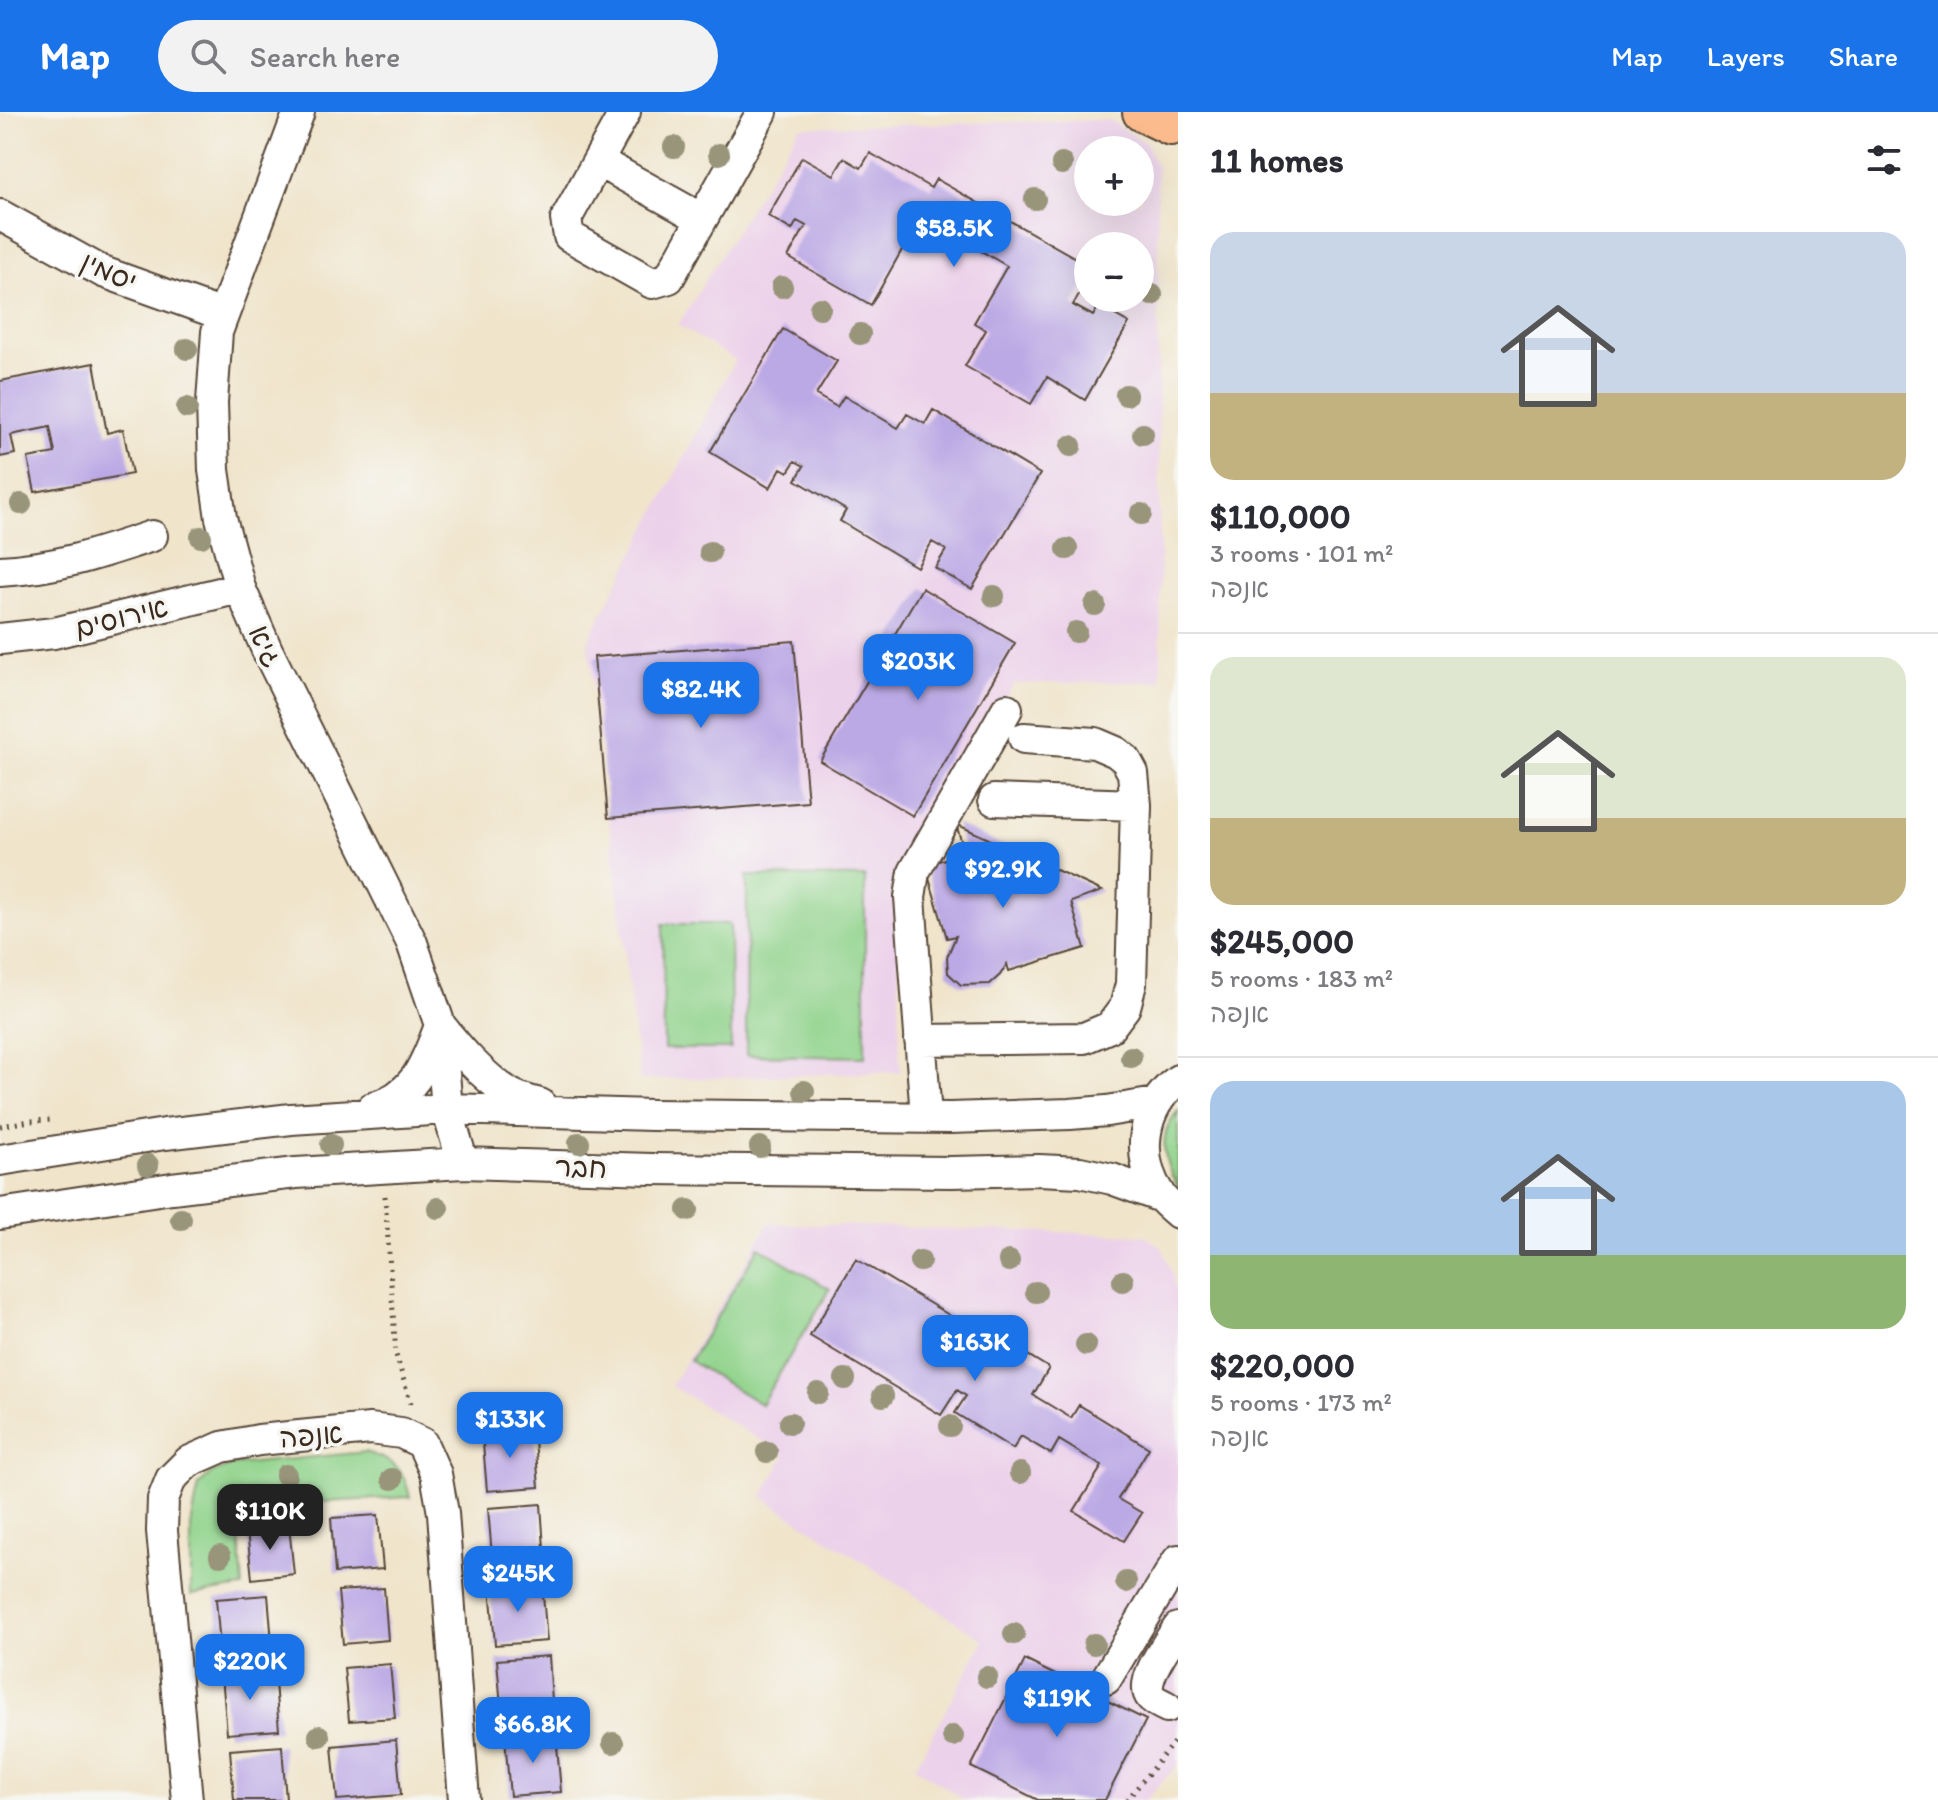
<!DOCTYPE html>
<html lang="en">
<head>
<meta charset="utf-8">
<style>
  :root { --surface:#fff; --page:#f2f2f3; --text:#2b2b33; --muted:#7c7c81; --line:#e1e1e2; --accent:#1a73e8 }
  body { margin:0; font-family:Itim,"Playpen Sans Hebrew",sans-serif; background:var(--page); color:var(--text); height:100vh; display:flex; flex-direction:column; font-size:30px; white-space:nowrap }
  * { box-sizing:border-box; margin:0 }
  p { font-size:26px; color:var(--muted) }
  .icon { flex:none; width:44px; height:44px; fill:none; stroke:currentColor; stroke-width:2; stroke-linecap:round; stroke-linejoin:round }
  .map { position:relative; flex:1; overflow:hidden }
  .details { display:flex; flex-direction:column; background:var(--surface); width:760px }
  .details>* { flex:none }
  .fabs { position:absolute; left:1074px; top:24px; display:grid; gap:16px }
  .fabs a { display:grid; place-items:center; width:80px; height:80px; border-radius:50%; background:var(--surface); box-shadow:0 8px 32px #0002; font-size:40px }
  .price { position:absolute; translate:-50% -68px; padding:0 18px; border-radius:16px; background:var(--accent); color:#fff; font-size:26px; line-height:52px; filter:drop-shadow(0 2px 4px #0008) }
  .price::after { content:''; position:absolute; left:50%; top:48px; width:24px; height:18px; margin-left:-12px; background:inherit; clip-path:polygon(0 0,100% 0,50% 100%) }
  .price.active { background:#222; color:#fff }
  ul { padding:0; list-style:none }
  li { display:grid; align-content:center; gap:16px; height:424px; padding:0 32px }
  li+li { border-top:2px solid var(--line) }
  li span { display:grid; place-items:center; height:248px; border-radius:24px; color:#555 }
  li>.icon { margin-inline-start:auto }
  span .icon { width:144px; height:144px; fill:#fffc; stroke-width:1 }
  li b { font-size:34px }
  h2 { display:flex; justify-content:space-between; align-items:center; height:96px; padding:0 32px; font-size:34px }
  header { display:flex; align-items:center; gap:48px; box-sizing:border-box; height:112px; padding:0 40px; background:var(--accent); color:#fff }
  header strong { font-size:38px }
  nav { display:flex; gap:44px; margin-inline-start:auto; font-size:28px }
  .search { width:560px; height:72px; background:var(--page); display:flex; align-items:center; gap:20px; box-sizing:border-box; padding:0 28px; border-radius:44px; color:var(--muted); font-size:30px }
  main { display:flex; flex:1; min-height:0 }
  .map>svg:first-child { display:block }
  .built { fill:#ecd1ea; fill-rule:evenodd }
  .green { fill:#90d38b; stroke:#667e54; stroke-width:2 }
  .building { fill:#bba9e5 }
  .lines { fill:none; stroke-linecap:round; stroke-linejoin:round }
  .minor-casing { stroke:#564638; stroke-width:34 }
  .major-casing { stroke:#564638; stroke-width:42 }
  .path { stroke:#564638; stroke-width:5; stroke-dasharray:2 6; stroke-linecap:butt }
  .minor { stroke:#fff; stroke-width:30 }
  .major { stroke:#fbbb8c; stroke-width:38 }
  .tree { fill:#98957a }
  .labels { text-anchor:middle; stroke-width:7; stroke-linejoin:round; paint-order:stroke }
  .street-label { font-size:28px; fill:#3b2a1e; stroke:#f6f6f2 }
</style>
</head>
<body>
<header>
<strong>Map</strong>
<div class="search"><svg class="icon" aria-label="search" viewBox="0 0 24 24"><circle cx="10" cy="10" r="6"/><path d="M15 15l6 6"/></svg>Search here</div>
<nav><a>Map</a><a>Layers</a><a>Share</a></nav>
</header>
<main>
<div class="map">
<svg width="1178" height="1688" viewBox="0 0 1178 1688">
  <rect width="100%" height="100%" fill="#f6f6f2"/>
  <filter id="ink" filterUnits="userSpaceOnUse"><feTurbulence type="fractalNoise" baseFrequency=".0125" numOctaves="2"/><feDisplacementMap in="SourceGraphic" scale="16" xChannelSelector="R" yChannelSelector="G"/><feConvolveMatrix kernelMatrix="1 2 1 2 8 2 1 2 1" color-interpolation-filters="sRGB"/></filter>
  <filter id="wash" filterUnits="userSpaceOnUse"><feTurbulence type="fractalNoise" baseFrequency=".006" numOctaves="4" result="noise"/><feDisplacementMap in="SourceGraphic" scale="32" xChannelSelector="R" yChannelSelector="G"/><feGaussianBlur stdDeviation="1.8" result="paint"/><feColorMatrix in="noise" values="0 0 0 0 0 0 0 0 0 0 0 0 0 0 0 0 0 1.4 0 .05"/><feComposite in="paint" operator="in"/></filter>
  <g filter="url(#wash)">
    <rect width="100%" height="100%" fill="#f0e4ca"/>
    <path class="built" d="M1109,8L1146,31L1157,56L1161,569L1014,572L897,756L900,960L640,968L588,529L735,248L678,213L800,15ZM1088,38H1140V90H1088ZM1088,134H1140V186H1088Z
      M769,1111L1144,1123L1162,1136L1172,1160L1178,1191V1653L1145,1688H965L915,1655L984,1528L762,1385L785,1343L671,1274Z"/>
    <path class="green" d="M747,764L865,765V945L746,943Z
      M663,812H730L731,937H664Z
      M1178,999V1075C1163,1051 1157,1022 1178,999Z
      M759,1135L830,1177L761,1292L690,1249Z
      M365,1340C395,1350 403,1354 410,1385L237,1395L243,1475L191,1483V1413L199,1373L212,1361L232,1353Z"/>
    <g id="blocks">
      <path class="building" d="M870,41L931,76L936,67L1088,153V166L1073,193L1093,204L1099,194L1129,211L1085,288L1047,265L1031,292L965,254L986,218L974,211L1007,154L921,104L871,193L788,145L806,114L797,109L792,118L768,104L802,45L834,63L844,46L861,56Z
        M783,217L837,249L816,283L837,295L844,284L898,316L907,302L925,312L933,298L1040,362L972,477L935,456L946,438L932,430L917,455L840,409L846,398L796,368L804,354L795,349L788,360L781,356L770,376L710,340Z
        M94,251L107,321L123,317L132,362L35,380L28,346L55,341L50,315L11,323L15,342L0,345V269Z
        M922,476L1015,531L913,704L820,649Z
        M794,529L808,690L608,706L594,545Z
        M956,712L1102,779L1071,790L1085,836L1009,859L1007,852L1000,863L990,872L961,873L948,861L947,845L956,824L947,826L925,753L965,741Z
        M856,1147L954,1206L942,1225L959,1235L974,1210L1049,1256L1033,1283L1071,1306L1079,1293L1149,1336L1118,1387L1142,1401L1124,1429L1074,1399L1102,1354L1059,1328L1051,1342L1021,1324L1013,1337L955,1301L966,1284L957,1278L941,1303L810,1224Z
        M534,1316L539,1375L487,1379L482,1320Z
        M541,1392L545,1452L493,1456L488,1396Z
        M378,1403L383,1457L335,1461L331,1406Z
        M289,1414L294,1462L252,1467L247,1418Z
        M542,1471L547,1529L495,1533L490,1474Z
        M384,1476L388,1528L343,1532L338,1479Z
        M268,1483L273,1542L221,1546L216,1487Z
        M549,1544L553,1604L502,1607L497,1548Z
        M1025,1548L1146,1608L1105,1688H1038L971,1655Z
        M390,1552L395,1606L349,1609L344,1556Z
        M274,1559L279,1618L227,1622L222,1563Z
        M556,1622L561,1680L510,1684L505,1626Z
        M396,1628L401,1683L337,1688L332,1634Z
        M282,1634L286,1688H234L230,1638Z"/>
    </g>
  </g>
  <g filter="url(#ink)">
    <use href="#blocks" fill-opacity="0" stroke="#564638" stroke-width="2"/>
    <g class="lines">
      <defs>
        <path id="minor" d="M299,0L217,220L212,290L214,358L221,406L240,476L267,538L412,831L440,913L447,997L463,1051
          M625,0L566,107L569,124L652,171L669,166L762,0
          M598,49L702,107
          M0,103L103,160L223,203
          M0,459C57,456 98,442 152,424
          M0,527L54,521L240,476
          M994,688L1136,693
          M440,913C460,938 482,964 509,981C518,987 530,989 540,992
          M920,928L1084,926L1110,915L1125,895L1131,872L1136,693L1133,661L1126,648L1116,640L1095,631L1024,626
          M1178,968C1141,995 1135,1046 1160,1083C1164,1090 1172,1095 1178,1101
          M372,996C413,984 424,956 438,919
          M926,1005L910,785L914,760L1007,597
          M0,1048L165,1022L291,1007L447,997L652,1003L950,1006L1070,1002L1107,999L1156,991
          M0,1102L172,1076L296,1061L463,1051L652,1057L951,1060L1039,1058L1080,1060L1112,1067L1161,1085
          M1106,1567L1178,1448
          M1167,1595C1162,1592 1154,1589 1151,1585C1138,1570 1169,1530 1178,1516
          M187,1688L162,1419L163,1387L171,1367L188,1350L222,1335L259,1328L370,1317L401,1321L422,1331L436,1362L443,1401L464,1688"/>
        <path id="major" d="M1142,0L1171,14"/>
      </defs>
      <use href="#minor" class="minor-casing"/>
      <use href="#major" class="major-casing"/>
      <path class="path" d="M0,1014L30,1009L55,1008
        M385,1084L396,1243L412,1295
        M1127,1688L1178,1625"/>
      <use href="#minor" class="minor"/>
      <use href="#major" class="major"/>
    </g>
    <g class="tree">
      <circle cx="674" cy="35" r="11"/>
      <circle cx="719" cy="42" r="11"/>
      <circle cx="1062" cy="52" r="11"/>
      <circle cx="1035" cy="87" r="11"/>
      <circle cx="782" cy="175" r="11"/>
      <circle cx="1152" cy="183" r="11"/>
      <circle cx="820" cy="196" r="11"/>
      <circle cx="860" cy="222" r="11"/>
      <circle cx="187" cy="237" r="11"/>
      <circle cx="1126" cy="283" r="11"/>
      <circle cx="187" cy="296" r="11"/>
      <circle cx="1143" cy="322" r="11"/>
      <circle cx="1071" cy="334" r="11"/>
      <circle cx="21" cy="392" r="11"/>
      <circle cx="1141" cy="402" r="11"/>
      <circle cx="201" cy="425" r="11"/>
      <circle cx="1067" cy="437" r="11"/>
      <circle cx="710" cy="440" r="11"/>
      <circle cx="994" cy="484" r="11"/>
      <circle cx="1095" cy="493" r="11"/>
      <circle cx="1076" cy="520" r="11"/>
      <circle cx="1131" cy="945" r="11"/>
      <circle cx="804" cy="979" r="11"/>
      <circle cx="579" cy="1031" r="11"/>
      <circle cx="331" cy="1033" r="11"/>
      <circle cx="760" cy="1035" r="11"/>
      <circle cx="148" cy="1053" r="11"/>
      <circle cx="438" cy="1096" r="11"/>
      <circle cx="688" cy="1098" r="11"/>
      <circle cx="181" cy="1107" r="11"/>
      <circle cx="920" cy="1149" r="11"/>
      <circle cx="1009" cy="1149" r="11"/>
      <circle cx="1123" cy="1169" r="11"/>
      <circle cx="1036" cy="1180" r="11"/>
      <circle cx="1086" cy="1233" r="11"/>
      <circle cx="845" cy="1267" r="11"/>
      <circle cx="818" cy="1281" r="11"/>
      <circle cx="883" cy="1284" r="11"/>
      <circle cx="790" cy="1311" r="11"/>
      <circle cx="950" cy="1314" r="11"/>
      <circle cx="767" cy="1340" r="11"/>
      <circle cx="1020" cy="1361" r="11"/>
      <circle cx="286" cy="1363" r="11"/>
      <circle cx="392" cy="1367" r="11"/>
      <circle cx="220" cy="1444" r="11"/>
      <circle cx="1126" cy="1470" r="11"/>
      <circle cx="1014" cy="1522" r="11"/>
      <circle cx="1094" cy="1532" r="11"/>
      <circle cx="987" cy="1565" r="11"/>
      <circle cx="504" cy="1617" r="11"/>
      <circle cx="319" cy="1624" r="11"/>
      <circle cx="953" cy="1624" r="11"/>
      <circle cx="613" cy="1631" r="11"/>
    </g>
  </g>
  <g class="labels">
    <g class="street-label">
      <text transform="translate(109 159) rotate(24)" y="10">יסמין</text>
      <text transform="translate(121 505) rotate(-14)" y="10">אירוסים</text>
      <text transform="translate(266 534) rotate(65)" y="10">גיא</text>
      <text transform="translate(581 1055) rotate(2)" y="10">חבר</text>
      <text transform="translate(311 1323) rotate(-5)" y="10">אנפה</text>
    </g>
  </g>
</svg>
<div class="fabs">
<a>+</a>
<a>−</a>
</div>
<b class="price" style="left:954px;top:157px">$58.5K</b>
<b class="price" style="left:918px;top:590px">$203K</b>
<b class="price" style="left:701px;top:618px">$82.4K</b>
<b class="price" style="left:1003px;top:798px">$92.9K</b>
<b class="price" style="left:975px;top:1271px">$163K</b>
<b class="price" style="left:510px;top:1348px">$133K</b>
<b class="price active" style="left:270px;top:1440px">$110K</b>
<b class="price" style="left:518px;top:1502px">$245K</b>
<b class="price" style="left:250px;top:1590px">$220K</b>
<b class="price" style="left:1057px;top:1627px">$119K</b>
<b class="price" style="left:533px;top:1653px">$66.8K</b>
</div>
<section class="details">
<h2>11 homes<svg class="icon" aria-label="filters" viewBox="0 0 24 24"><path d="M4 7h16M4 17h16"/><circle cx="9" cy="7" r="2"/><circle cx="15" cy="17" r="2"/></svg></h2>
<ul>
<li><span style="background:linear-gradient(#c9d6e8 65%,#c2b280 0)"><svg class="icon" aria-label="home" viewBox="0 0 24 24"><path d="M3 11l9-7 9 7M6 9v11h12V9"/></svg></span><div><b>$110,000</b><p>3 rooms · 101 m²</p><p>אנפה</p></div></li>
<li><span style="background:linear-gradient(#dfe7d0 65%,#c2b280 0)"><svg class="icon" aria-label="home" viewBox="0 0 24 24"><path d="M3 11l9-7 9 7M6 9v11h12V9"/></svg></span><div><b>$245,000</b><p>5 rooms · 183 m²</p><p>אנפה</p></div></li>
<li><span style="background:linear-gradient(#a9c7e8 70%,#8fb573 0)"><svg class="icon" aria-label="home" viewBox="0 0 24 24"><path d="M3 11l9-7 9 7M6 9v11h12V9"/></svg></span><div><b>$220,000</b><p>5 rooms · 173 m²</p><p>אנפה</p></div></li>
</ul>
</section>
</main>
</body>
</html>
